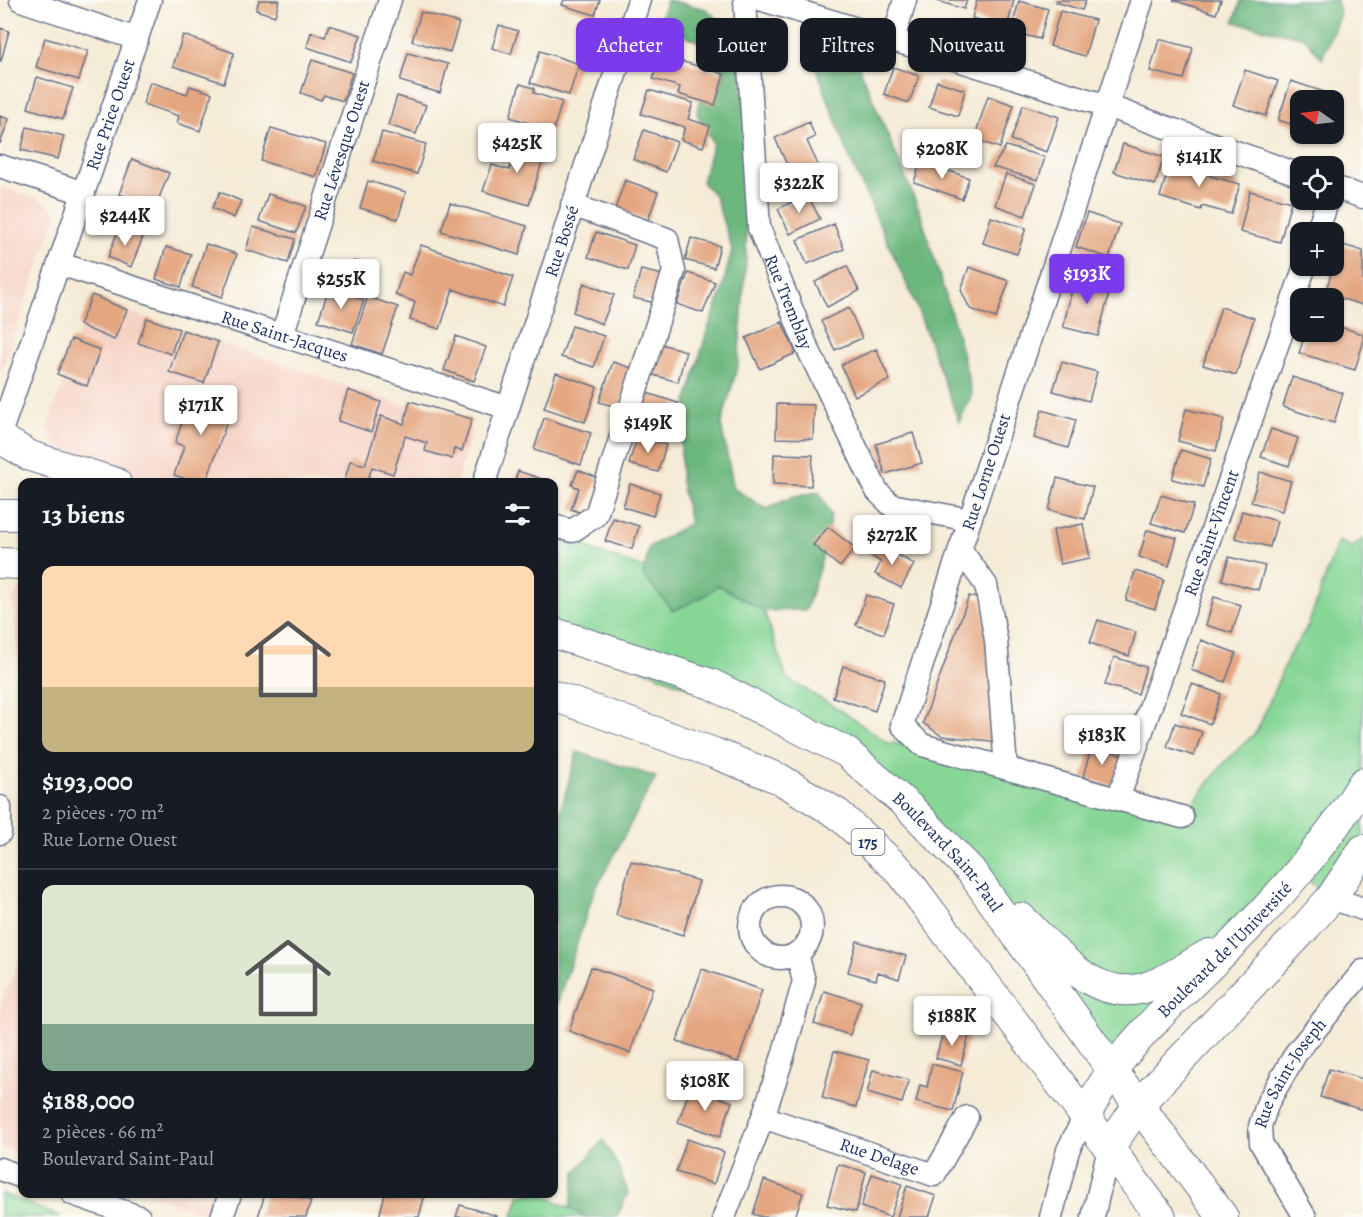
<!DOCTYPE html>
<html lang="fr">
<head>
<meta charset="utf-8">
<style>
  :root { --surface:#171b24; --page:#242831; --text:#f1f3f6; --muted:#9ea1a6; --line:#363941; --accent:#7c3aed }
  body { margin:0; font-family:Alegreya,serif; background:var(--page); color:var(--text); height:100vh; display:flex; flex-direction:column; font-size:22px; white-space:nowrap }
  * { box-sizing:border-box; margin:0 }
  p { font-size:20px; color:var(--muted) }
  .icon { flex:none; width:33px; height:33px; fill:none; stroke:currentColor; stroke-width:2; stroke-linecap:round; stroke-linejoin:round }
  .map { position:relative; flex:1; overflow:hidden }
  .side { position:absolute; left:18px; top:478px; width:540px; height:720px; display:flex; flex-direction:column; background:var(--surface); border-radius:12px; box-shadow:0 2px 4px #0004 }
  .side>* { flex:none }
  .guide { position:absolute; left:576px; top:18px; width:570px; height:54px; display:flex; gap:12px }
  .needle { width:39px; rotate:284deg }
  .buttons { position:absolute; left:1290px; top:90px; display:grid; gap:12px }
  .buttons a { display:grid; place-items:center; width:54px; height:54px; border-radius:12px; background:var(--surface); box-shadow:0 2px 4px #0004; font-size:30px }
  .price { position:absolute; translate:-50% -51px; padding:0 14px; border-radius:6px; background:#fff; color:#222; font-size:20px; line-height:39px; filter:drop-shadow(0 2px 3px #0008) }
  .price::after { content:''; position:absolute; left:50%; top:36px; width:18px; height:14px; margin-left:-9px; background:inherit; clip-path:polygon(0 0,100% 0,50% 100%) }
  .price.selected { background:var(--accent); color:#fff }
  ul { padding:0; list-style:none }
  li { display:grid; align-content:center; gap:12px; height:318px; padding:0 24px }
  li+li { border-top:2px solid var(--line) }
  li span { display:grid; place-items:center; height:186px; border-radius:12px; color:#555 }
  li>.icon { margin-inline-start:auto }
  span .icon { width:108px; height:108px; fill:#fffc; stroke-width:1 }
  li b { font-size:26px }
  h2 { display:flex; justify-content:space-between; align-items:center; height:72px; padding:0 24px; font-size:26px }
  .pill { padding:0 21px; border-radius:12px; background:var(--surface); box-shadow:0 2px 4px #0004; font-size:21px; line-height:54px }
  .pill.selected { background:var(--accent); color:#fff }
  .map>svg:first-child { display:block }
  .built { fill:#f6d2c4 }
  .green { fill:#86d695; stroke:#50827a; stroke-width:1.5 }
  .forest { fill:#6cb77e; stroke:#44736e; stroke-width:1.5 }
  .building { fill:#e4a680 }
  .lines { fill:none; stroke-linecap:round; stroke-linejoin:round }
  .minor-casing { stroke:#677188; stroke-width:25 }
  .major-casing { stroke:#677188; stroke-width:32 }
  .minor { stroke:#fff; stroke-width:22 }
  .major { stroke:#fff; stroke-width:30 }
  .labels { text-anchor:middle; stroke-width:4.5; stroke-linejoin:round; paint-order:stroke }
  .shield { fill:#fdfcf7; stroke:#5f6c8c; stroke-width:1.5 }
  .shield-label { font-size:16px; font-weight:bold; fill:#1b2f5e }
  .street-label { font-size:18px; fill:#1b2f5e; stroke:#fdfcf7 }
</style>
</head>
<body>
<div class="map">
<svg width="1363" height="1217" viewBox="0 0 1363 1217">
  <rect width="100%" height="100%" fill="#fdfcf7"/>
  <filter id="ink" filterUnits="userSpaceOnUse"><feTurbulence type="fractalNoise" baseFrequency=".0167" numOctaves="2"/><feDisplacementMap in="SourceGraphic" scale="12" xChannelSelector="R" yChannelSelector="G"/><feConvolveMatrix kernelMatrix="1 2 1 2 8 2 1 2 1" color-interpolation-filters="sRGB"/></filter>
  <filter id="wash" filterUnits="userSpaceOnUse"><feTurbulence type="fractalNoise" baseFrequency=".008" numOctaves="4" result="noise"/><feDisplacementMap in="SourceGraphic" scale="24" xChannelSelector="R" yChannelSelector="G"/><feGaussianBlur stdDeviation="1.35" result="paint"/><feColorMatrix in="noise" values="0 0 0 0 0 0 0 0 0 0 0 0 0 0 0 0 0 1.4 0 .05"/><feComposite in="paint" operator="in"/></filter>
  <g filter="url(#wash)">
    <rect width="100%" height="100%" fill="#f5ebd6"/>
    <path class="built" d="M0,186L46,202L57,214L0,375Z
      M90,299L473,429L456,483H162L76,455L54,442L47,429Z
      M22,586V688L12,600Z
      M22,957V1154L0,1146V1004Z
      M146,1194H217L210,1215Z"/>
    <path class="green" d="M554,526L572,531L594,551L644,568L643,575L706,595L718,584L764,611L787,679L840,710L888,743L922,745L1182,817L1224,763L1257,731L1289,655L1308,626L1338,541L1352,547L1363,539V850L1331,898L1298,873L1112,1070L971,871L846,752L554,633Z
      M0,1194L8,1196L61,1217H0Z
      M520,1194H541L587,1217H513Z"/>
    <path class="forest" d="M667,0L706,9L738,37L747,130L746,259L738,365L721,425L734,489L767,509L794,496L819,492L831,515L821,562L806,610L764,611L718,585L706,595L673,611L643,575L649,547L690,523L681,482V422L707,331L721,295L732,249L715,196L702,182L713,143L697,114L699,100L715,104L725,73L707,46L659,22Z
      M763,0H805L816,17L849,43L920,212L958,336L972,394L959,422L916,305L850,159L815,64L816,17Z
      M1241,0H1337L1340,14L1322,59L1305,38L1234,22Z
      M577,752L656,777L594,892L554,1013V833Z
      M603,1140L618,1166L628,1193L617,1217H587L570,1208L576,1172Z"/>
    <g id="blocks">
      <path class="building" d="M259,0H279L275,16L256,10Z
        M564,0H600L595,15L562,5Z
        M934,0H967L964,9Z
        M977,0H1014L1007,28L972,18Z
        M1057,0H1086L1082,10L1056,2Z
        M1173,0H1221L1216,14Z
        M1019,1L1048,9L1040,39L1011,32Z
        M1060,11L1095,20L1085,56L1050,46Z
        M421,12L459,23L450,52L412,41Z
        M329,25L361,35L351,62L307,47L311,32L325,37Z
        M499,25L518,31L511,54L492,48Z
        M0,28L9,31L1,61H0Z
        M183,35L234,53L224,83L173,66Z
        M45,38L88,51L79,80L36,67Z
        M1159,39L1193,48L1184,79L1150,71Z
        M540,51L579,64L569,95L530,83Z
        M408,53L448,64L440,93L400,81Z
        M660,55L724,74L715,105L678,94L680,87L653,79Z
        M312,60L352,73L343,101L324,95L321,100L301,93Z
        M893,67L919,76L909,103L884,94Z
        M1245,70L1278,81L1266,116L1233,105Z
        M37,77L73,88L63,119L28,108Z
        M937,81L965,90L958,116L929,107Z
        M1291,81L1327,93L1325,100H1300V127L1278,120Z
        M150,82L187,94L190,86L212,93L200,131L177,123L179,116L143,104Z
        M520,84L534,88V93L562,102L553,131L510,117Z
        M649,90L693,103L688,119L710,126L703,147L681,140L685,127L641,114Z
        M397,96L426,105L416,134L388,125Z
        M988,96L1014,105L1000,148L974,139Z
        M1023,105L1059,117L1047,152L1011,140Z
        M0,116L9,119L0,144Z
        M809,122L815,137L807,141L819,167L793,178L775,138Z
        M27,127L64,136L58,159L21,150Z
        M271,128L326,144L316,177L261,161Z
        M644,130L677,142L666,172L633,159Z
        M382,132L426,144L417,174L373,161Z
        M518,140L546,149L529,205L483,191L492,165L509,170Z
        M1123,144L1164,157L1155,185L1114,172Z
        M1006,146L1045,157L1038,180L993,167Z
        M132,159L169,173L155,208L119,194Z
        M1171,160L1213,172L1210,176L1240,184L1231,214L1202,206L1201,210L1160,197Z
        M921,161L969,178L962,199L914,182Z
        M1006,174L1036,184L1025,216L995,205Z
        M625,180L658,192L648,220L615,209Z
        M368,181L406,192L398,219L360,208Z
        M1250,191L1291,202L1280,242L1240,232Z
        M220,192L241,201L234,218L212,208Z
        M268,194L306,206L296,233L259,221Z
        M807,194L820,219L790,234L778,209Z
        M450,203L527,226L519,255L441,231Z
        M1087,213L1120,224L1109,258L1076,247Z
        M991,217L1026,228L1017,254L983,243Z
        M834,224L844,249L807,264L797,240Z
        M253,227L295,239L288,263L246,250Z
        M119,228L143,237L131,267L108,257Z
        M596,232L635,245L628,270L588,257Z
        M691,238L720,246L714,268L685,260Z
        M206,244L237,254L222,297L192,287Z
        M1340,244L1363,251V305L1325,294Z
        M421,245L513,277L503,307L453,289L440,329L410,320L415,302L395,295L403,272L410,275Z
        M166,247L191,254L181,287L156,279Z
        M354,261L376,268L373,279L350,273Z
        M847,266L859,291L827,307L815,282Z
        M969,267L1009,281L996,318L970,309L961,290Z
        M641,270L663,275L656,303L633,298Z
        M688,273L715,282L703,313L677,304Z
        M1076,274L1112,283L1098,336L1063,327Z
        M584,283L614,295L602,324L573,312Z
        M329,288L364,300L353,332L318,321Z
        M92,295L127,310L114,340L79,325Z
        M368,297L398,307L382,354L352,344Z
        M1221,307L1254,318L1236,375L1203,365Z
        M849,308L862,338L835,350L821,321Z
        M147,318L179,329L171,354L138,343Z
        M782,322L796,353L760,369L746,338Z
        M1334,325L1363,334V343L1355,370L1299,353L1306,332H1334Z
        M572,326L604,336L594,367L561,357Z
        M183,330L218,342L204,383L169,372Z
        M456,336L486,347L474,381L444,370Z
        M71,339L100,350L87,386L57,374Z
        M661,344L686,351L678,382L653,375Z
        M876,349L890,380L855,396L841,365Z
        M613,362L632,368L620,408L599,402Z
        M1062,362L1097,372L1089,401L1053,391Z
        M556,373L597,387L585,422L544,408Z
        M1292,377L1343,393L1334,423L1283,407Z
        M348,390L381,402L371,432L338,421Z
        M193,391L233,404L206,483H197L174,475L184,446L175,443Z
        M647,393L678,403L670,427L639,417Z
        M410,401L472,419L462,451L454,449L452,459L425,451L427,443L405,436L393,474L372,467L368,480L375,483H344L350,461L365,465L381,416L404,424Z
        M777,404L814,405L813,439L776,438Z
        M1186,409L1224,419L1216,451L1178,441Z
        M1042,410L1076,420L1068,448L1034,438Z
        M544,418L591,433L581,465L534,450Z
        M1271,429L1298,438L1289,466L1261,457Z
        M913,433L922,463L885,474L876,444Z
        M637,437L666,445L658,472L629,464Z
        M1181,450L1211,459L1203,487L1172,479Z
        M774,454L813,455L811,486L773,484Z
        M578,470L598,478L584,514L571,509L579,488L572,485Z
        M518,471L554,483H514Z
        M1260,472L1291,481L1282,511L1251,502Z
        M1057,478L1093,487L1085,519L1049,510Z
        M630,484L660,493L653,516L623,507Z
        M1161,495L1194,505L1185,533L1151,523Z
        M1242,511L1277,521L1270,547L1235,538Z
        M613,518L639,526L632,549L605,541Z
        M1083,524L1090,558L1060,564L1053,530Z
        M828,527L855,548L840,567L813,545Z
        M1147,530L1177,538L1169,566L1139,557Z
        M877,543L914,564L901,588L875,574L881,562L870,555Z
        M1229,557L1265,566L1258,590L1222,580Z
        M1135,571L1164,580L1155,609L1126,600Z
        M866,595L894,604L884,634L856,625Z
        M969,596L982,600L1000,742L942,736L923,723Z
        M1214,597L1241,605L1232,633L1206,625Z
        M1098,620L1136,632L1129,656L1090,643Z
        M1201,640L1236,653L1225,682L1191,670Z
        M1114,657L1146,667L1138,694L1105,685Z
        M843,666L885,679L875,711L833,697Z
        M1192,684L1221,694L1210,724L1181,713Z
        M1175,723L1202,732L1194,756L1167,747Z
        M1092,745L1122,755L1113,786L1083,777Z
        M631,861L699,881L683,935L616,915Z
        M857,941L906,956L899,979L878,972L876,980L848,972Z
        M591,967L653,988L630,1053L569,1031Z
        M702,969L762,990L738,1062L677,1041Z
        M824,991L861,1002L850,1035L814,1024Z
        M926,999L952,1005L949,1020L922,1014Z
        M944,1029L969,1036L961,1065L936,1058Z
        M834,1051L869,1060L856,1107L822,1098Z
        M932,1064L963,1072L953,1111L916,1102L920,1085L927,1087Z
        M1329,1069L1363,1079V1110L1320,1097Z
        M873,1070L909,1080L902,1103L867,1093Z
        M691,1087L732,1102L720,1137L678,1122Z
        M687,1139L724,1152L714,1184L676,1172Z
        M838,1164L866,1172L856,1212L827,1205Z
        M872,1174L902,1184L890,1217L861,1207Z
        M764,1180L803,1193L795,1217H762L753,1214Z
        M907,1186L936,1196L929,1217H897Z
        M265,1194H288L311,1201L306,1217H258Z
        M385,1194H425L419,1217H379Z
        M460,1205L497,1216V1217H456Z"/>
    </g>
  </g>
  <g filter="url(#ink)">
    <use href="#blocks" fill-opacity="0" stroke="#677188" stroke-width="1.5"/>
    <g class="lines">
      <defs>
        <g id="minor">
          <path d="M21,0L137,39"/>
          <path id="s1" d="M745,0L759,228L806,345L877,491L891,505L970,520"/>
          <path d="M763,0L1107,106L1300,175"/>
          <path d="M1142,0L902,725L922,745L1182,817"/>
          <path d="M893,40L905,0"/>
          <path d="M0,166L84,193"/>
          <path d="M1334,187L1363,197"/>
          <path d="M1317,232L1328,200"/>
          <path id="s2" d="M60,264L508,408"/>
          <path id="s3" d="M282,335L390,0"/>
          <path id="s4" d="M0,434L150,0"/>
          <path id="s5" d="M484,483L639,0"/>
          <path d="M554,526L572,531L596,515L674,271L667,239L572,205"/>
          <path d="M960,549L986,585L996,640L1006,768"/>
          <path id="s6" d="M1118,799L1305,266"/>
          <path d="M0,807V833"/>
          <circle cx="781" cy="927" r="31"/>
          <path d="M1331,898L1363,909"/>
          <path id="s7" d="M763,1117L934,1175L967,1117"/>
          <path d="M0,1169L22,1177"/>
          <path d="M73,1194L139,1217"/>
          <path d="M222,1217L230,1194"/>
          <path d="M724,1217L763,1117L783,1056L804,981L797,953"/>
          <path d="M1051,1217L1068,1150L1086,1114"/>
          <path d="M1093,1217L1109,1148"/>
          <path id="s8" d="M1305,1217L1261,1143L1260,1126L1268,1102L1296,1053L1363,971"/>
        </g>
        <g id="major">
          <path d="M0,438L30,456L116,483"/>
          <path d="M0,515H22"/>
          <path d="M0,563L22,564"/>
          <path id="s9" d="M554,633L711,684L846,752L909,807L971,871L1112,1070L1223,1217"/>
          <path d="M554,696L714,753L780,779L838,814L900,871L1161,1217"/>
          <path d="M1021,918C1053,948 1089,999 1139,989C1163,984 1187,966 1209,954"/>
          <path id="s10" d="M1086,1114C1095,1099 1103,1082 1114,1068C1149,1022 1193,983 1234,942C1282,894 1328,841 1363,783"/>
          <path d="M1109,1148L1139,1104L1303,930L1331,898L1363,850"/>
        </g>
      </defs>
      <use href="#minor" class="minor-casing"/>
      <use href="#major" class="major-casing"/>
      <use href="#minor" class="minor"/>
      <use href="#major" class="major"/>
    </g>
  </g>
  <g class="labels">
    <rect class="shield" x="851.5" y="829" width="33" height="26" rx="4.5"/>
    <g class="shield-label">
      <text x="868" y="848">175</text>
    </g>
    <g class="street-label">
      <text dy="6" stroke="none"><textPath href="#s4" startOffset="338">Rue Price Ouest</textPath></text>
      <text dy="6" stroke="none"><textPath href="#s3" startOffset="194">Rue Lévesque Ouest</textPath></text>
      <text dy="6" stroke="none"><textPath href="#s5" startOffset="254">Rue Bossé</textPath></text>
      <text dy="6" stroke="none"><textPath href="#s1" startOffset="308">Rue Tremblay</textPath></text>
      <text dy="6" stroke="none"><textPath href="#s2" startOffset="236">Rue Saint-Jacques</textPath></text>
      <text transform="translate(986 472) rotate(-72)" y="6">Rue Lorne Ouest</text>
      <text dy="6" stroke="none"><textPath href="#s6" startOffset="282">Rue Saint-Vincent</textPath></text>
      <text dy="6" stroke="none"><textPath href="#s9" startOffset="459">Boulevard Saint-Paul</textPath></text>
      <text dy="6" stroke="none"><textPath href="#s10" startOffset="216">Boulevard de l'Université</textPath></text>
      <text dy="6" stroke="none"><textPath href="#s8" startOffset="164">Rue Saint-Joseph</textPath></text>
      <text dy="6" stroke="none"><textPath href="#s7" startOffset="123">Rue Delage</textPath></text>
    </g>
  </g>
</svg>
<div class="buttons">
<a><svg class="needle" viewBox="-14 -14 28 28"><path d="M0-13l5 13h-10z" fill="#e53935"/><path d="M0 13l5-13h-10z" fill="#9ea1a6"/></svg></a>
<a><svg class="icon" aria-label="locate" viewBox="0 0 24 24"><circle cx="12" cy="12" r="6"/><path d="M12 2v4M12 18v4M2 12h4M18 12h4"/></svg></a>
<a>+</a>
<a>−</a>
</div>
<b class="price" style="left:517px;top:174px">$425K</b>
<b class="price" style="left:942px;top:180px">$208K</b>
<b class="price" style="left:1199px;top:188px">$141K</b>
<b class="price" style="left:799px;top:214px">$322K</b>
<b class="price" style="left:125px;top:247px">$244K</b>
<b class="price selected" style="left:1087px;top:305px">$193K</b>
<b class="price" style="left:341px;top:310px">$255K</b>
<b class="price" style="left:201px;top:436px">$171K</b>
<b class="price" style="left:648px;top:454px">$149K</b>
<b class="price" style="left:892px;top:566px">$272K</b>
<b class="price" style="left:1102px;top:766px">$183K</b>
<b class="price" style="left:952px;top:1047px">$188K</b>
<b class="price" style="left:705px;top:1112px">$108K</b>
<div class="guide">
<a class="pill selected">Acheter</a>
<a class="pill">Louer</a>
<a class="pill">Filtres</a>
<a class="pill">Nouveau</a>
</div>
<section class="side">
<h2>13 biens<svg class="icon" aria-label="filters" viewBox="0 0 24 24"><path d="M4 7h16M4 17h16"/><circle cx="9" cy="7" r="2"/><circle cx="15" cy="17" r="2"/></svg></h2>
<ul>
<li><span style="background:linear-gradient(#ffd9b3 65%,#c2b280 0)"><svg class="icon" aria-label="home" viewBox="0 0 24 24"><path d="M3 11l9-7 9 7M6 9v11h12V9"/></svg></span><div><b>$193,000</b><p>2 pièces · 70 m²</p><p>Rue Lorne Ouest</p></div></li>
<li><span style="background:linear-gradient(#dfe7d0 75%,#7fa58c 0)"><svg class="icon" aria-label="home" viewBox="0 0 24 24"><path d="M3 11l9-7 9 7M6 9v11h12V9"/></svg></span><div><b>$188,000</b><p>2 pièces · 66 m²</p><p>Boulevard Saint-Paul</p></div></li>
</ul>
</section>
</div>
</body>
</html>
